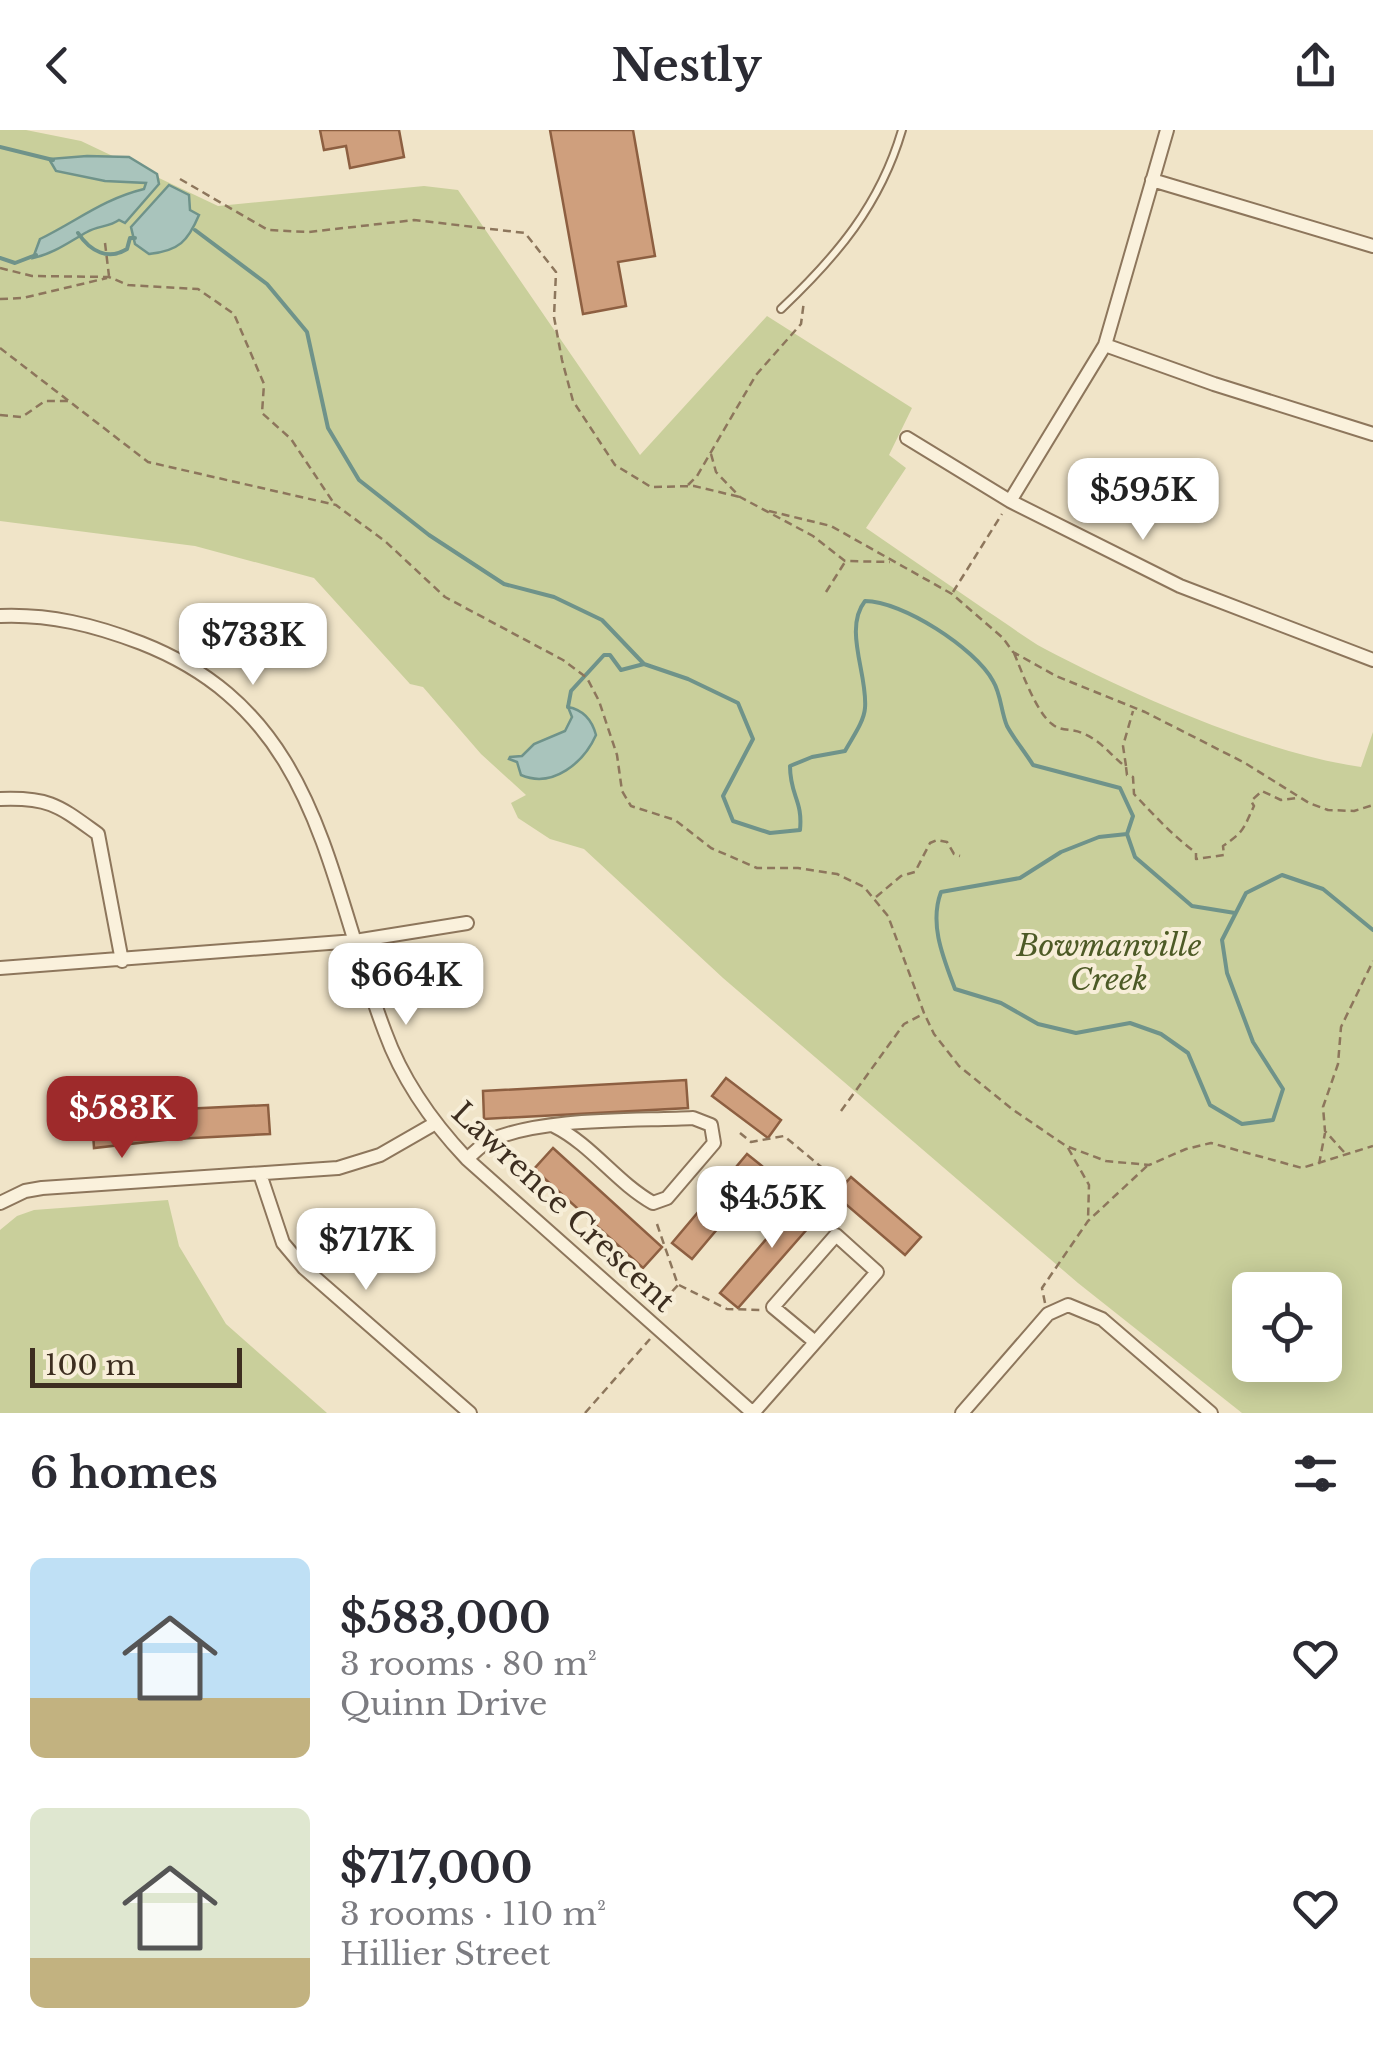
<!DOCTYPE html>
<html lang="en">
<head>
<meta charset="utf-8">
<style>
  :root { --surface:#fff; --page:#f7f7f7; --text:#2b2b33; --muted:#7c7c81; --accent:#9e2a2b }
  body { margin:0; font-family:"Libre Baskerville",serif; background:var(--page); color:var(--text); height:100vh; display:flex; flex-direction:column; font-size:38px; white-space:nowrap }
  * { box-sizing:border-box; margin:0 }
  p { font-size:32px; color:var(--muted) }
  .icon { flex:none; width:55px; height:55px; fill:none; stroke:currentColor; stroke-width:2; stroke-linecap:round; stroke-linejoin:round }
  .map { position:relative; height:1283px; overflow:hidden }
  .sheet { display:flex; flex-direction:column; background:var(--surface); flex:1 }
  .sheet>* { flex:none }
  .controls { position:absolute; left:1232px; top:1142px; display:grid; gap:20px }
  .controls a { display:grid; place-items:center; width:110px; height:110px; border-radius:15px; background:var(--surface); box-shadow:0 5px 25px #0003; font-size:50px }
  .scale { position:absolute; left:30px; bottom:25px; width:212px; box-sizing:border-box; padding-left:10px; border:5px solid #3d2e20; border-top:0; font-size:28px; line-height:35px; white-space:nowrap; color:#3d2e20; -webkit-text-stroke:8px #f7eed8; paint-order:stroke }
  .price { position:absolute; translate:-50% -85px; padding:0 22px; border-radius:20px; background:#fff; color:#222; font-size:32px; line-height:65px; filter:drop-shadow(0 2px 5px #0008) }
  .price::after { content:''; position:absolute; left:50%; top:60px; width:30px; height:22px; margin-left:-15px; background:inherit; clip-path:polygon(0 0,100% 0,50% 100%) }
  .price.active { background:var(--accent); color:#fff }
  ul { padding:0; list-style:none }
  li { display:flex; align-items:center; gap:30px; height:250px; padding:0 30px }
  li span { display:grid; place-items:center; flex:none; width:280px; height:200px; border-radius:15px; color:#555 }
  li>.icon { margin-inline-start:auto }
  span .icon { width:120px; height:120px; fill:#fffc; stroke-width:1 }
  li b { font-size:42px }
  h2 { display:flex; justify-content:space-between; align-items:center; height:120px; padding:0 30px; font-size:42px }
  header { display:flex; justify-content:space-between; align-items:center; height:130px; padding:0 30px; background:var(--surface); font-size:45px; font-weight:700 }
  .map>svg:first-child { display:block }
  .green { fill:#c9cf9b; fill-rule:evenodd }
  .water { fill:#a9c4bc; stroke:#6f938a; stroke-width:2.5 }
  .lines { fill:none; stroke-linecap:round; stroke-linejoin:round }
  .stream { stroke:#6f938a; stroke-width:4 }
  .building { fill:#cf9f7d; stroke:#8d5f41; stroke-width:2.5 }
  .lane-casing { stroke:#8d765c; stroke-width:10 }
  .street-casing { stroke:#8d765c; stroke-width:16 }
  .path { stroke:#8d765c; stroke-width:2.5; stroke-dasharray:8 5; stroke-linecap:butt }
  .lane { stroke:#faf1dc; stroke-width:6 }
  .street { stroke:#faf1dc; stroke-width:12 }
  .labels { text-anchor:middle; stroke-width:8; stroke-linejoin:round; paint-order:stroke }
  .park-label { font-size:30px; font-style:italic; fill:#4d5a26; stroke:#f7eed8 }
  .street-label { font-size:30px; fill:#3d2e20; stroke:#f7eed8 }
</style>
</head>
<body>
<header><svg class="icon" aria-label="back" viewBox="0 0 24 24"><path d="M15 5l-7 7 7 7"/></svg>Nestly<svg class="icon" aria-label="share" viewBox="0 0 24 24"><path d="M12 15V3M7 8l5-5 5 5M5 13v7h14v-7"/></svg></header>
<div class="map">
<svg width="1373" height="1283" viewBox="0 0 1373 1283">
  <rect width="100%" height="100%" fill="#f0e4c8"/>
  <path class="green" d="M0,0H26L81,11L218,76L424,56L458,60L640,325L767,186L912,278L889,325L906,338L866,398C906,426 947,453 987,481C1006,493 1025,508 1045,519C1132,565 1264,623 1361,637L1373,602V1283H1242L1078,1153L723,848L584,719L550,709L518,688L511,673L526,665L481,624L423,557L410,554L314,448L195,416L0,391ZM1250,1160H1325V1235H1250Z
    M168,1070L179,1116L226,1194L327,1283H0V1100L17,1086L34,1080Z"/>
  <path class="water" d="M87,26L129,27L157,44L159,54L125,93L119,90C109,97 97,96 87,102C69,112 53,124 33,128L40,109C77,91 103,69 144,59L146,53L105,51L56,41L49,29Z
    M169,55L189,65L190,80L199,85C188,111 179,121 149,124L135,114L131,97Z
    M568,577C584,580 592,590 596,605C584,632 553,659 521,645L517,632L509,629L510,627L522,626L534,614L565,601L572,587Z"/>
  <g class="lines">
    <path class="stream" d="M0,17L53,30
      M195,100L267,154L307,202L328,298L359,350L429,405L504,454L554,467L602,490L644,534L688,549L738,573L753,609L723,666L733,691L770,703L800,700C803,670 790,666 790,636L812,627L845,621C852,608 864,592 865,578C868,545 843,499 865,471C902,471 975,518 993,551C1001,564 1001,582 1007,596C1014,609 1025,622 1033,635L1120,658L1133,686L1127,704L1099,707L1061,722L1020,748L941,762C929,794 943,827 955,859L1001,873L1038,894L1076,903L1130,893L1161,904L1188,923L1210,975L1242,994L1273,990L1283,959L1253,912L1227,843L1222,810L1246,763L1282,745L1323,759L1373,800
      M78,103C90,121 108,131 127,119L130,108H135
      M0,128L15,133L36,125
      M568,577L571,561L604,525H610L621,540L644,534
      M1127,704L1135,727L1192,776L1235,783"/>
  </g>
  <path class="building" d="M320,0H399L404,27L350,38L346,16L324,20Z
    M550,0H633L655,126L618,132L626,176L583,184Z
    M726,948L781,990L768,1008L712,966Z
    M686,950L688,978L484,989L483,961Z
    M268,975L270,1004L174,1009L94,1018L92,987L140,984V981Z
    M553,1018L662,1117L643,1138L534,1039Z
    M747,1024L767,1040L692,1129L672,1113Z
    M851,1047L921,1107L905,1125L835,1065Z
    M804,1065L823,1081L738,1178L720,1163Z"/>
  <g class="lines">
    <defs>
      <path id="lane" d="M781,179C837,126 880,75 902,0"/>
      <path id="street" d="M1152,50L1373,116
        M1105,215L1214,254L1373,304
        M907,308L1010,371L1180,456L1373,530
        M1010,371L1105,215L1167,0
        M0,486C50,484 94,495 141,513C320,583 325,745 385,902C402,949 433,993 467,1029L753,1283
        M0,669C50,667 59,676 98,704L122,831
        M0,838L355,811L467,793
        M467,1029C475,1022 482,1014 491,1010C544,987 634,991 693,988L711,995L714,1013L667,1068L653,1073C616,1052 592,1015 554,996
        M260,1044L283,1113L304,1138L470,1283
        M0,1073L25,1061L42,1058L338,1038L380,1025L434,994
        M753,1283L877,1142L836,1105L773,1177L815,1212
        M962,1283L1048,1184L1068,1175L1102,1189L1211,1283"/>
    </defs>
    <use href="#lane" class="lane-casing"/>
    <use href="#street" class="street-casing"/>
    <path class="path" d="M180,49L268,100L309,102L414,90L525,103L556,142L554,187L562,230L573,271L615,335L651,357L694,356L740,367
      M105,113L109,146
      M0,138L32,146L109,147L128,155L198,159L234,184L264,254L262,283L291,309L335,375
      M0,169L23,168L107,148
      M0,218L148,332L336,375L386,412L445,467L563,530L587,548L599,571L617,625L622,661L631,676L675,690L711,718L757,738H798L837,744L864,757L888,786L924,883L934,904L959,936L1012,979L1066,1016L1106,1031L1149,1035L1186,1019L1211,1013L1302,1038L1373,1016
      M0,285L22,287L45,271H68
      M711,324L716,342L740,367L813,406L845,431L890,432
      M688,355L697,346L756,245L801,194L804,171
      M769,381L831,396L952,464L1003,508L1013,522L1056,546L1145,582L1245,633L1309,673L1328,680L1354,681L1373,675
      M826,462L845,432
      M953,462L1002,384
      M1014,523C1022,542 1036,582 1052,594C1061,602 1072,598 1082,603C1102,611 1110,625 1126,637L1127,645L1133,647L1134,664C1155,686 1171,704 1196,723V729L1224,725L1223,716C1245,701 1243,699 1254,676L1251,671L1262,661L1281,670L1297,668
      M1126,636L1123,616L1133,581
      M876,767L901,746L915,742L930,713L937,710L947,712L954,724L960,726
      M841,981L904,894L923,884
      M740,1003L751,1012L784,1006L825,1040L827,1081L838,1090
      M1068,1018L1089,1055L1088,1090
      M1344,1022L1325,1001L1323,977L1338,934L1341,897L1373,831
      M1319,1034L1325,1003
      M657,1094L678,1155L658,1177
      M679,1155L727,1179L760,1180
      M1045,1173L1042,1158L1088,1091L1147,1036
      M585,1283L650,1209"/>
    <use href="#lane" class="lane"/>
    <use href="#street" class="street"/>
  </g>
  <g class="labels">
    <g class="park-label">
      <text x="1109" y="826">Bowmanville<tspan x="1109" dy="34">Creek</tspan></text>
    </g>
    <g class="street-label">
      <text transform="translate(563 1077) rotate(43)" y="10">Lawrence Crescent</text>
    </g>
  </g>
</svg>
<div class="controls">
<a><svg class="icon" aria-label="locate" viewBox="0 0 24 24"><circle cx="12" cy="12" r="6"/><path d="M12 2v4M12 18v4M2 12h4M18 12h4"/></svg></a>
</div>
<div class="scale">100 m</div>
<b class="price" style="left:1143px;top:413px">$595K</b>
<b class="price" style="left:253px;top:558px">$733K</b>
<b class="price" style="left:406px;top:898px">$664K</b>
<b class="price active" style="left:122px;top:1031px">$583K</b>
<b class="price" style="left:772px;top:1121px">$455K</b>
<b class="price" style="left:366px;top:1163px">$717K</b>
</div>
<section class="sheet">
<h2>6 homes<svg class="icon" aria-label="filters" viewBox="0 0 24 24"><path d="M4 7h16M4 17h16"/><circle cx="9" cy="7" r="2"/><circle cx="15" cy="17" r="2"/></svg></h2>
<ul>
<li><span style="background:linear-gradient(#bfe0f5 70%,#c2b280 0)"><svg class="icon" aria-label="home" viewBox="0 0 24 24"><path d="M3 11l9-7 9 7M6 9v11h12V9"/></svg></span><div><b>$583,000</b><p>3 rooms · 80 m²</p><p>Quinn Drive</p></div><svg class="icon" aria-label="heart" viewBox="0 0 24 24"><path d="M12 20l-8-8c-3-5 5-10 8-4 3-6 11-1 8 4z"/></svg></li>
<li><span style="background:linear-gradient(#dfe7d0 75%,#c2b280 0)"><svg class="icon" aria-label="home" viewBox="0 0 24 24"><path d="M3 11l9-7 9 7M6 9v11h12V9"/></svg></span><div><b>$717,000</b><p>3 rooms · 110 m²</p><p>Hillier Street</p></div><svg class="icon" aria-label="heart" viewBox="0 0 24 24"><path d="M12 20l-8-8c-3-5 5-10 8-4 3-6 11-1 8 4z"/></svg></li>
</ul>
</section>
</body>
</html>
